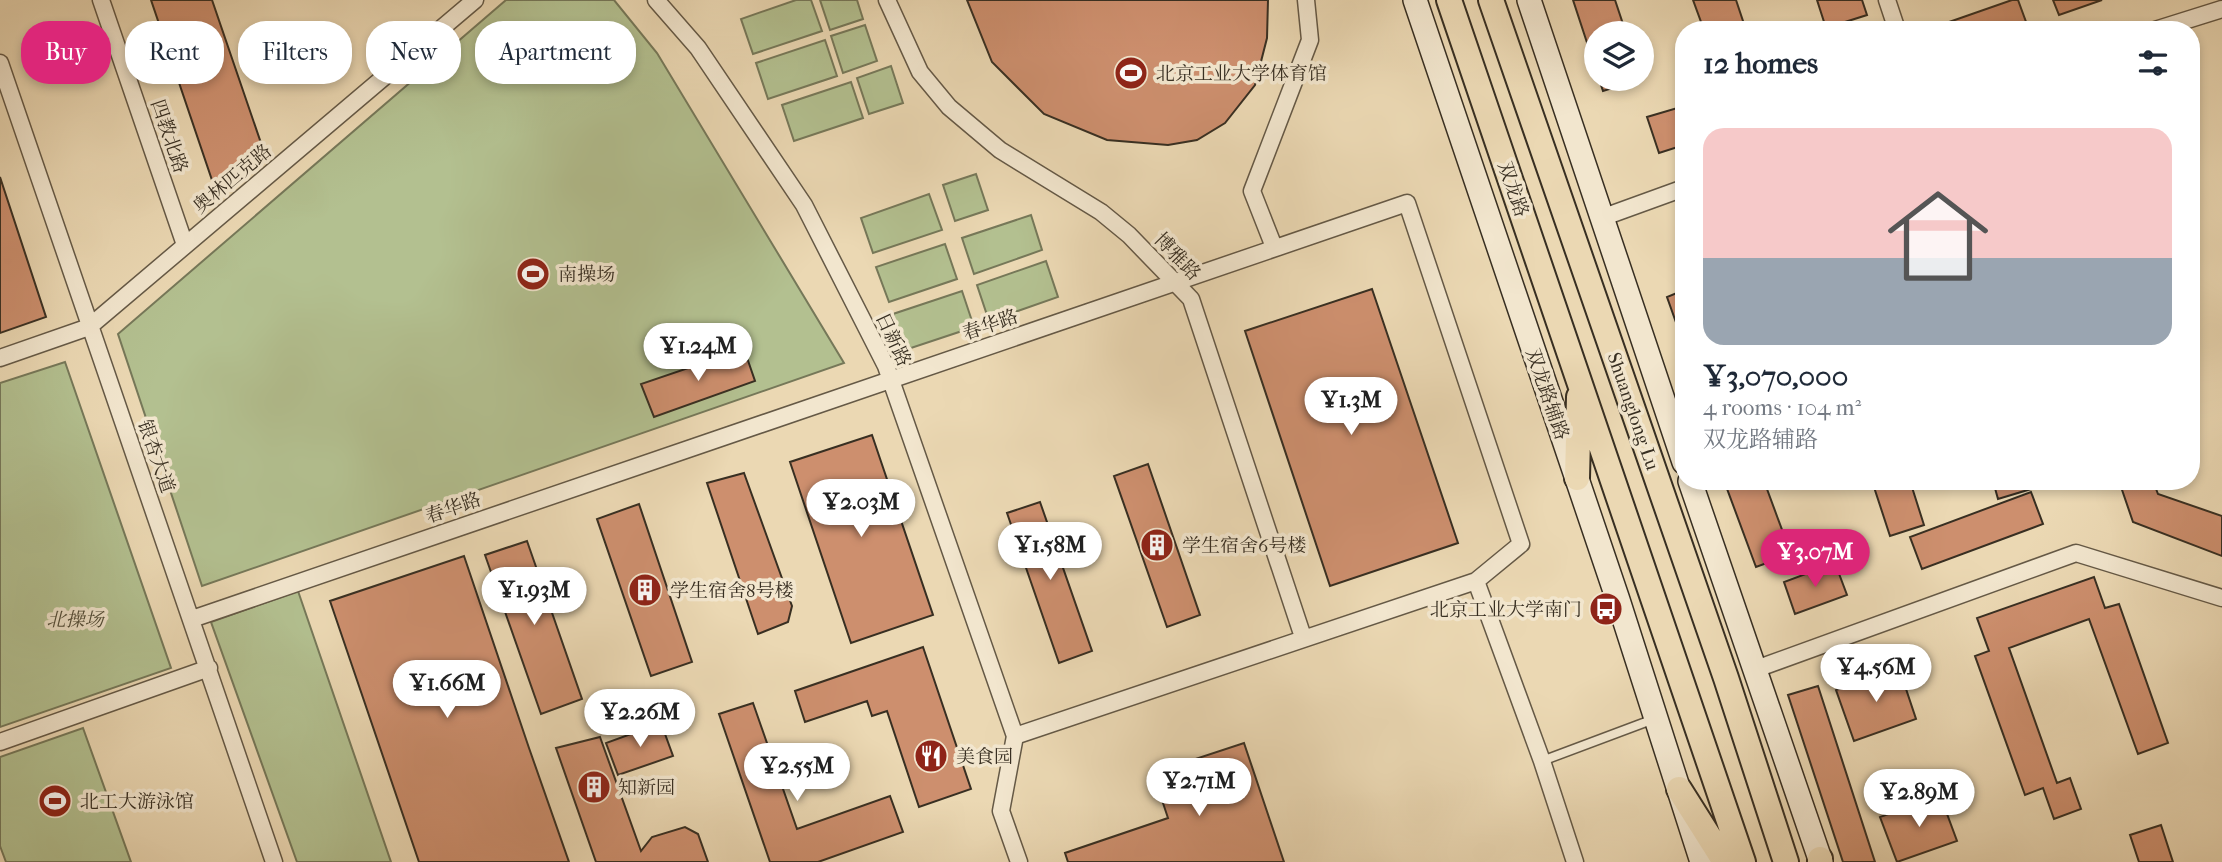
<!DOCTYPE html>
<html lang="en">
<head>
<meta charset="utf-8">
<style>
  :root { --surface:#fff; --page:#f6f6f7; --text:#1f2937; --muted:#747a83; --accent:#db2777 }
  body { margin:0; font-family:"IM FELL French Canon","Noto Serif SC",serif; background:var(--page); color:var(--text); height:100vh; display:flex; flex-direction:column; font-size:26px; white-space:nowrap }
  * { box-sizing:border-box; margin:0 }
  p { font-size:23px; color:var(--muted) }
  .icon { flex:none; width:38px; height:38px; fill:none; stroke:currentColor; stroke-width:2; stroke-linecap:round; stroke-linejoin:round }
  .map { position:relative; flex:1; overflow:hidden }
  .sheet { position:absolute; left:1675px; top:21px; width:525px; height:469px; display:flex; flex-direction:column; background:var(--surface); border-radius:28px; box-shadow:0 4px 10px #0003 }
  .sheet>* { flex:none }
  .top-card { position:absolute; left:21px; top:21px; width:665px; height:63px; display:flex; gap:14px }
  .controls { position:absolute; left:1584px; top:21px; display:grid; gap:14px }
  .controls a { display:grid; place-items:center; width:70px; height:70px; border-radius:50%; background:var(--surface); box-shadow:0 4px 10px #0003; font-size:35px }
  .price { position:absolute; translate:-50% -60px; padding:0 16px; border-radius:24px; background:#fff; color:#222; font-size:23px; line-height:46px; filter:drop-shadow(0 2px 4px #0008) }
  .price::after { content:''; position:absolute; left:50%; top:42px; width:21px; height:16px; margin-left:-10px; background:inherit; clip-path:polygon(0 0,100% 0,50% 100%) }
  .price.selected { background:var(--accent); color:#fff }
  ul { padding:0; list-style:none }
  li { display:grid; align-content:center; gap:14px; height:371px; padding:0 28px }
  li span { display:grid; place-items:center; height:217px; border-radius:21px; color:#555 }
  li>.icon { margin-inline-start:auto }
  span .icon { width:126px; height:126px; fill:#fffc; stroke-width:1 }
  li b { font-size:30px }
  h2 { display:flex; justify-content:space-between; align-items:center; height:84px; padding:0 28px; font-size:30px }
  .chip { padding:0 24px; border-radius:28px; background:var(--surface); box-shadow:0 4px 10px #0003; font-size:24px; line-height:63px }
  .chip.selected { background:var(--accent); color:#fff }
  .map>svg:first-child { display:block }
  .green { fill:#b3c090; stroke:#767859; stroke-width:2 }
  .building { fill:#cd8f6e; stroke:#382f22; stroke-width:2 }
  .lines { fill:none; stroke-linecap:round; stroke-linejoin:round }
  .lane-casing { stroke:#655946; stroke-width:11 }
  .street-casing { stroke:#655946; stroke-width:19 }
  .secondary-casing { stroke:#382f22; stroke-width:26 }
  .primary-casing { stroke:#382f22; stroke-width:28 }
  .lane { stroke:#f2e6ce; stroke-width:8 }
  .street { stroke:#f2e6ce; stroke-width:16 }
  .secondary { stroke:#f2e6ce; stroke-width:23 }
  .primary { stroke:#ebd8b3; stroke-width:24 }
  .labels { text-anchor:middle; stroke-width:7; stroke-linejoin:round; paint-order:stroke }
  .poi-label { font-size:19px; fill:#382f22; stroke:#f2e6ce; text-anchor:start }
  .street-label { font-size:19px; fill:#382f22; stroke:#f2e6ce }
  .park-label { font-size:19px; font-style:italic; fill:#514c38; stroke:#f2e6ce }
</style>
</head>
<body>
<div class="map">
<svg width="2222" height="862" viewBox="0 0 2222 862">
  <rect width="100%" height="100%" fill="#ebd8b3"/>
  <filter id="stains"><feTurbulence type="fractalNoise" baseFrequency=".00286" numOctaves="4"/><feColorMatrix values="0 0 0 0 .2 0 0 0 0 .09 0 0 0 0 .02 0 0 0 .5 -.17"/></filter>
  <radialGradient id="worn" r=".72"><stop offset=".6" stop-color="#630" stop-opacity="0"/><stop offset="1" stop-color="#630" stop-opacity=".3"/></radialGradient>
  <path class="green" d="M506,0H614L657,53L844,363L202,586L118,334Z
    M796,0H811L822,31L753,54L741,19Z
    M820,0H857L863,19L830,30Z
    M865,25L877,61L843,73L831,36Z
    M825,40L837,76L768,99L756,63Z
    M891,66L903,103L869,114L857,78Z
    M851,82L863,118L794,141L782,105Z
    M976,174L988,210L955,221L943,185Z
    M929,194L942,230L873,253L861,218Z
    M1031,215L1042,250L974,274L962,238Z
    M945,244L957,279L889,302L876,267Z
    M1046,261L1058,297L989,321L977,285Z
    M962,291L974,327L905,350L893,314Z
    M65,362L171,668L0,727V383Z
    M298,591L391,862H297L211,622Z
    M83,728L131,862H6L0,846V757Z"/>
  <path class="building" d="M151,0H212L262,146L214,186Z
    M1268,0L1267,38L1255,85L1225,123L1197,140L1168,145L1107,140L1044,114L992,62L967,0Z
    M1573,0H1615L1626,33H1596V70Z
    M1693,0H1736L1746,30H1704Z
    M1817,0H1862L1867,15L1826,28Z
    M2012,0H2018L2029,30L1929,29Z
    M2053,0H2102L2059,15Z
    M1599,79H1641L1603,91Z
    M1684,106V145L1659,153L1647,117Z
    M0,177L46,317L0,333Z
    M1372,289L1458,543L1330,586L1245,331Z
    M1684,290V345L1667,297Z
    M744,349L755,381L654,417L641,384Z
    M872,435L933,615L851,643L790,462Z
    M1148,464L1200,615L1167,627L1114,476Z
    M744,473L792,606L788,622L758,634L707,483Z
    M1740,481H1764L1791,554L1756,567L1726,486Z
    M1872,481H1910L1924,525L1890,536Z
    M1993,481H2028L2031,489L1998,499Z
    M2119,481H2153L2158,494L2222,516V556L2133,522Z
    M2031,492L2043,524L1922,569L1910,537Z
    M1040,502L1092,651L1059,663L1007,513Z
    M639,504L692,662L651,676L597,519Z
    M527,541L582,699L541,714L485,555Z
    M464,556L529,748L569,862H419L330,601Z
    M1835,563L1847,595L1795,614L1784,582Z
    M2094,577L2105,608L2119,604L2168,743L2138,754L2089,619L2009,648L2057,783L2070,778L2081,809L2054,819L2043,788L2025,795L1975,656L1989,651L1977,618Z
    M923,647L971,789L919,807L887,711L872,716L867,701L805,722L795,691Z
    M1899,668L1916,719L1854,741L1836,690Z
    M1818,686L1875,862H1843L1788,695Z
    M753,703L797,829L890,796L903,832L818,862H770L719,714Z
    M661,723L673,756L618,775L606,743Z
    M600,737L641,851L652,837L685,827L698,834L708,862H596L556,748Z
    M1244,743L1284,862H1068L1065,853L1168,818L1153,773Z
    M1940,795L1957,841L1897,862L1880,817Z
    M2161,825L2173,862H2139L2130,835Z"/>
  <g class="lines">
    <defs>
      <path id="lane" d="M1542,761L1654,719"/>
      <path id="street" d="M101,0L185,245
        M656,0L698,48L804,205L886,366L1015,736
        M887,0L920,72L949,107L1000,150L1101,212L1129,235L1191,299L1303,637
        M1887,0L1897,30
        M2155,30L2222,9
        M0,63L274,862
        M1604,217L1684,188
        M1274,247L1252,191L1310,40L1306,0
        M0,358L89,327L475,0
        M192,619L1407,203L1521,544L1476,581
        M1756,669L2076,553L2222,598
        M0,742L209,668
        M1019,862L1001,811L1015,736L1476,581L1542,761L1575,862"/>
      <path id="secondary" d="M1415,0L1618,600L1702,862
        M1529,0L1684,462
        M1690,481L1821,862"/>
      <path id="primary" d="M1449,0L1743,862
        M1491,0L1726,678L1786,862
        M1577,478L1579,397
        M1679,789L1725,862
        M1820,862V859"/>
    </defs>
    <use href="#lane" class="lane-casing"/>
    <use href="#street" class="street-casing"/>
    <use href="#secondary" class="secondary-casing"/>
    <use href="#primary" class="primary-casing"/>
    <use href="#lane" class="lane"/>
    <use href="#street" class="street"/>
    <use href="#secondary" class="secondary"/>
    <use href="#primary" class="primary"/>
  </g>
  <defs>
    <symbol id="stadium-disc" viewBox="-11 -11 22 22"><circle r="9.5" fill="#8f2418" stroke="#f2e6ce"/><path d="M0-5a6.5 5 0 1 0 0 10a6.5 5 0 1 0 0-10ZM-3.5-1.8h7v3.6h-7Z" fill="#fff"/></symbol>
    <symbol id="building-disc" viewBox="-11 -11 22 22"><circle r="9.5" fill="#8f2418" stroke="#f2e6ce"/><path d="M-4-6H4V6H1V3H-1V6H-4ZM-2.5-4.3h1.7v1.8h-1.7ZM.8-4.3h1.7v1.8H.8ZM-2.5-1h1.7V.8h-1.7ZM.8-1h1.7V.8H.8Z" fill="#fff"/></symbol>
    <symbol id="bus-disc" viewBox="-11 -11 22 22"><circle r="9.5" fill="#8f2418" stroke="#f2e6ce"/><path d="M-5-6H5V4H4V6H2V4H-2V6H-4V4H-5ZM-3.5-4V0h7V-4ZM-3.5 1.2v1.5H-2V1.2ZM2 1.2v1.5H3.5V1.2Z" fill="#fff"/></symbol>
    <symbol id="restaurant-disc" viewBox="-11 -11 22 22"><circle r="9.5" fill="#8f2418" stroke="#f2e6ce"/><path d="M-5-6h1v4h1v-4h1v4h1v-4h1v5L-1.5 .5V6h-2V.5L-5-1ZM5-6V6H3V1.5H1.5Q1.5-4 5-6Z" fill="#fff"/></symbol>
  </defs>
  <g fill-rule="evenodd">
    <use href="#stadium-disc" x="1112" y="54" width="38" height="38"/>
    <use href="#stadium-disc" x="514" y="255" width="38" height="38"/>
    <use href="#building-disc" x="1138" y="526" width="38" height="38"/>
    <use href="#building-disc" x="626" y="571" width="38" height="38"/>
    <use href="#bus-disc" x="1587" y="590" width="38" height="38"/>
    <use href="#restaurant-disc" x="912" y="737" width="38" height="38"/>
    <use href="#building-disc" x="575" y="768" width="38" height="38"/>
    <use href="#stadium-disc" x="36" y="782" width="38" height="38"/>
  </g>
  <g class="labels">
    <g class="poi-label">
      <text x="1156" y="80">北京工业大学体育馆</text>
      <text x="558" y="281">南操场</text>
      <text x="1182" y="552">学生宿舍6号楼</text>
      <text x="670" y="597">学生宿舍8号楼</text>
      <text x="1582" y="616" text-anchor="end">北京工业大学南门</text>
      <text x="956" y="763">美食园</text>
      <text x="618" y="794">知新园</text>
      <text x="80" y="808">北工大游泳馆</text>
    </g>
    <g class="street-label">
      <text transform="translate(170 136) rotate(71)" y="7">四教北路</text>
      <text transform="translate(232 178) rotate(-40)" y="7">奥林匹克路</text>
      <text transform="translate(1514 189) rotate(71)" y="7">双龙路</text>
      <text transform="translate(1178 256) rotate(46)" y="7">博雅路</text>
      <text transform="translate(990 324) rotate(-19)" y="7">春华路</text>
      <text transform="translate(894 339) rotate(65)" y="7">日新路</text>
      <text transform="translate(1548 394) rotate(71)" y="7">双龙路辅路</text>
      <text transform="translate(1634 411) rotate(71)" y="7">Shuanglong Lu</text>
      <text transform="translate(157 456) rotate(71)" y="7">银杏大道</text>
      <text transform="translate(453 507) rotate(-19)" y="7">春华路</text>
    </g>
    <g class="park-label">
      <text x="75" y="626">北操场</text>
    </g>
  </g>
  <rect width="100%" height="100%" filter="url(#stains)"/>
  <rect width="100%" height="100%" fill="url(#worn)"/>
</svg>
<div class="controls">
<a><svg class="icon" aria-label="layers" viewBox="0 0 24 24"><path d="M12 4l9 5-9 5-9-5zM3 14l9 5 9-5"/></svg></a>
</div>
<b class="price" style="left:698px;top:383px">¥1.24M</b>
<b class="price" style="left:1351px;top:437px">¥1.3M</b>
<b class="price" style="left:861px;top:539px">¥2.03M</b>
<b class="price" style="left:1050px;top:582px">¥1.58M</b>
<b class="price selected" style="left:1815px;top:589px">¥3.07M</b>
<b class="price" style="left:534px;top:627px">¥1.93M</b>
<b class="price" style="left:1876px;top:704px">¥4.56M</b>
<b class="price" style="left:447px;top:720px">¥1.66M</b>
<b class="price" style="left:640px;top:749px">¥2.26M</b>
<b class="price" style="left:797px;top:803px">¥2.55M</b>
<b class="price" style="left:1199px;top:818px">¥2.71M</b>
<b class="price" style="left:1919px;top:829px">¥2.89M</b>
<div class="top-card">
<a class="chip selected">Buy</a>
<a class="chip">Rent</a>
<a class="chip">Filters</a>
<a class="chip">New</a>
<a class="chip">Apartment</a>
</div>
<section class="sheet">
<h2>12 homes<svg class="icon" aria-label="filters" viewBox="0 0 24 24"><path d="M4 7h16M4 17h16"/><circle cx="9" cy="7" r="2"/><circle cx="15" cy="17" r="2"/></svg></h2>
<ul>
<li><span style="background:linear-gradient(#f6c9c9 60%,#9aa5b1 0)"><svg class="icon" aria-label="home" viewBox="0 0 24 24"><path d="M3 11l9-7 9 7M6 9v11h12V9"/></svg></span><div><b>¥3,070,000</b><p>4 rooms · 104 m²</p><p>双龙路辅路</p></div></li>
</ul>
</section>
</div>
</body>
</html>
